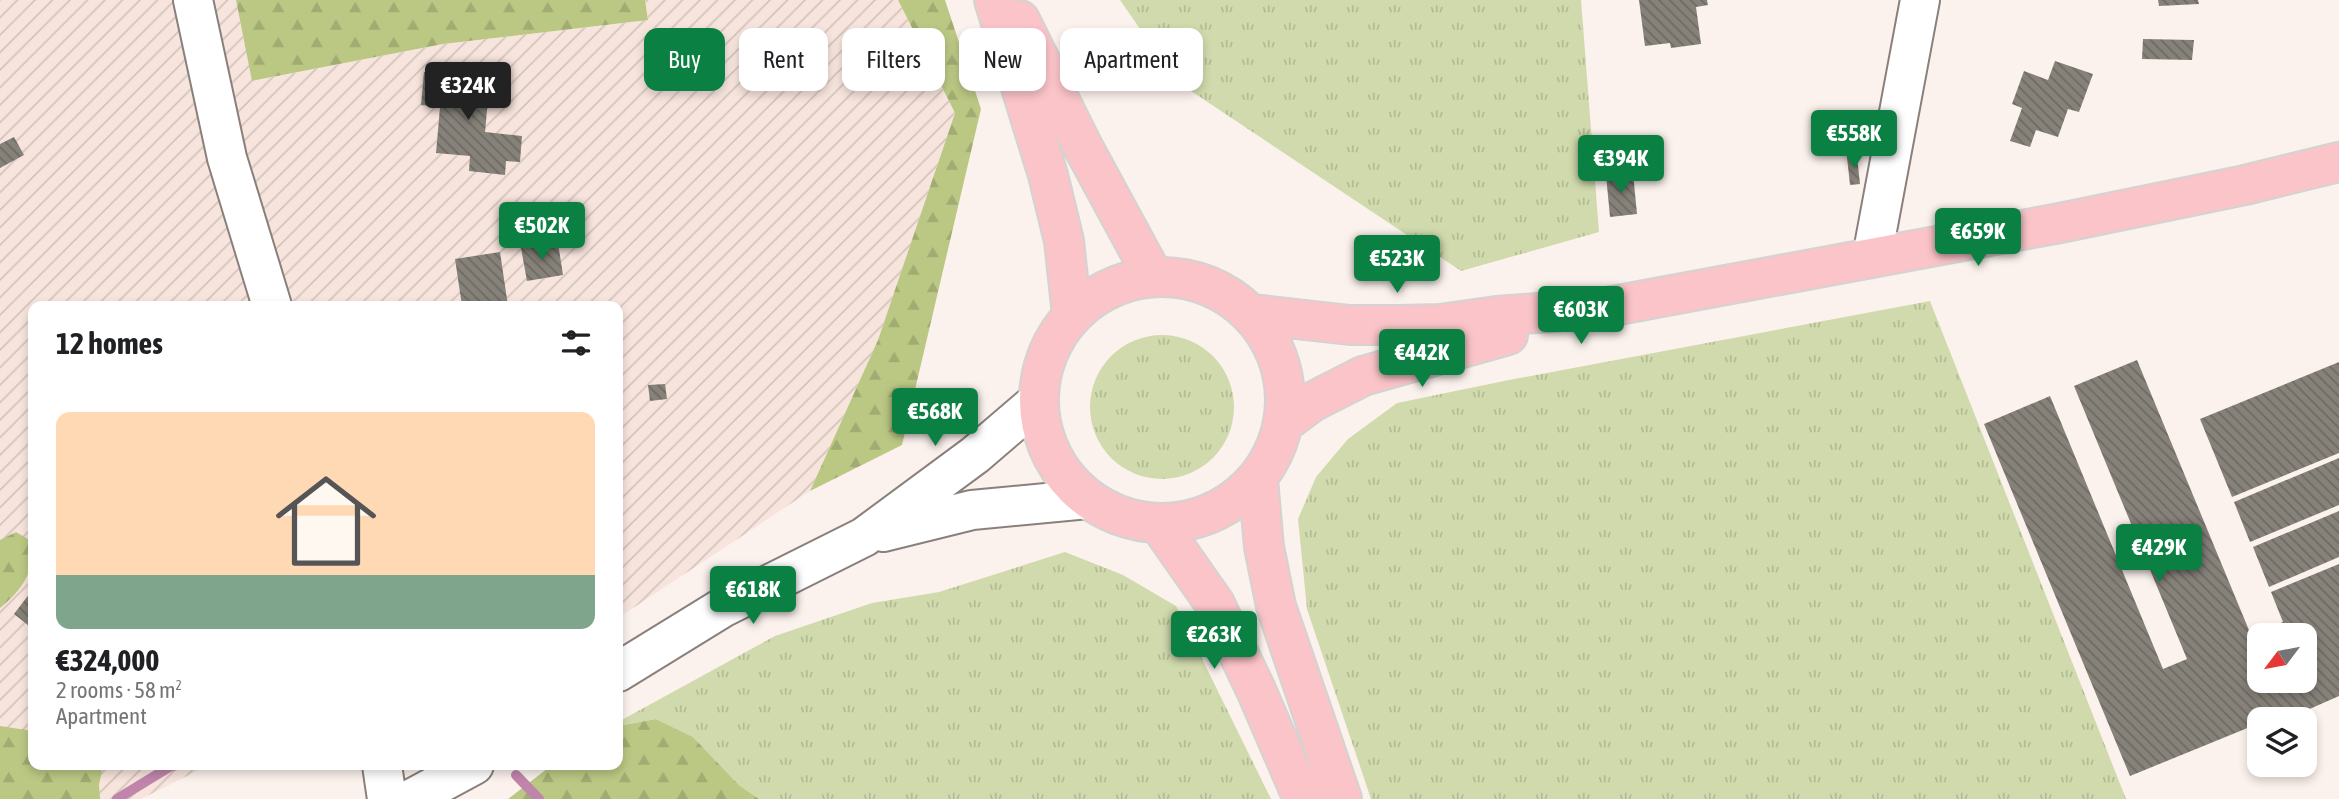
<!DOCTYPE html>
<html lang="en">
<head>
<meta charset="utf-8">
<style>
  :root { --surface:#fff; --page:#f2f2f2; --text:#202124; --muted:#757577; --accent:#0b8043 }
  body { margin:0; font-family:"Asap Condensed",sans-serif; background:var(--page); color:var(--text); height:100vh; display:flex; flex-direction:column; font-size:26px; white-space:nowrap }
  * { box-sizing:border-box; margin:0 }
  p { font-size:23px; color:var(--muted) }
  .icon { flex:none; width:38px; height:38px; fill:none; stroke:currentColor; stroke-width:2; stroke-linecap:round; stroke-linejoin:round }
  .map { position:relative; flex:1; overflow:hidden }
  .details { position:absolute; left:28px; top:301px; width:595px; height:469px; display:flex; flex-direction:column; background:var(--surface); border-radius:14px; box-shadow:0 4px 10px #0003 }
  .details>* { flex:none }
  .banner { position:absolute; left:644px; top:28px; width:665px; height:63px; display:flex; gap:14px }
  .needle { width:46px; rotate:238deg }
  .tools { position:absolute; left:2247px; top:623px; display:grid; gap:14px }
  .tools a { display:grid; place-items:center; width:70px; height:70px; border-radius:14px; background:var(--surface); box-shadow:0 4px 10px #0003; font-size:35px }
  .price { position:absolute; translate:-50% -60px; padding:0 16px; border-radius:7px; background:var(--accent); color:#fff; font-size:23px; line-height:46px; filter:drop-shadow(0 2px 4px #0008) }
  .price::after { content:''; position:absolute; left:50%; top:42px; width:21px; height:16px; margin-left:-10px; background:inherit; clip-path:polygon(0 0,100% 0,50% 100%) }
  .price.active { background:#222; color:#fff }
  ul { padding:0; list-style:none }
  li { display:grid; align-content:center; gap:14px; height:371px; padding:0 28px }
  li span { display:grid; place-items:center; height:217px; border-radius:14px; color:#555 }
  li>.icon { margin-inline-start:auto }
  span .icon { width:126px; height:126px; fill:#fffc; stroke-width:1 }
  li b { font-size:30px }
  h2 { display:flex; justify-content:space-between; align-items:center; height:84px; padding:0 28px; font-size:30px }
  .pill { padding:0 24px; border-radius:14px; background:var(--surface); box-shadow:0 4px 10px #0003; font-size:24px; line-height:63px }
  .pill.active { background:var(--accent); color:#fff }
  .map>svg:first-child { display:block }
  .industrial { fill:url(#industrial-furrows) }
  .grass { fill:url(#grass-tufts) }
  .forest { fill:url(#forest-firs) }
  .lines { fill:none; stroke-linecap:round; stroke-linejoin:round }
  .stream { stroke:#c185ac; stroke-width:10 }
  .building { fill:url(#building-back-hatch); fill-rule:evenodd }
  .minor-casing { stroke:#89807c; stroke-width:42 }
  .major-casing { stroke:#d3d3d2; stroke-width:42 }
  .minor { stroke:#fff; stroke-width:38 }
  .major { stroke:#fbc4c8; stroke-width:38 }
</style>
</head>
<body>
<div class="map">
<svg width="2339" height="799" viewBox="0 0 2339 799">
  <defs>
    <pattern id="industrial-furrows" width="10" height="10" patternUnits="userSpaceOnUse" patternTransform="scale(1.75)"><rect width="10" height="10" fill="#f7e5dd"/><path d="M-1 1l2-2M0 10L10 0M9 11l2-2" fill="none" stroke="#d4c4bd"/></pattern>
    <pattern id="grass-tufts" width="24" height="20" patternUnits="userSpaceOnUse" patternTransform="scale(1.75)"><rect width="24" height="20" fill="#d1daad"/><path d="M3 7l-1-3M5 7V3M7 7l1-3M15 17l-1-3M17 17v-4M19 17l1-3" fill="none" stroke="#b3bb94"/></pattern>
    <pattern id="forest-firs" width="22" height="20" patternUnits="userSpaceOnUse" patternTransform="scale(1.75)"><rect width="22" height="20" fill="#bbc884"/><path d="M5 1l3.5 6h-7zM16 11l3.5 6h-7z" fill="#a1ac72"/></pattern>
    <pattern id="building-back-hatch" width="6" height="6" patternUnits="userSpaceOnUse" patternTransform="scale(1.75)"><rect width="6" height="6" fill="#86827a"/><path d="M-1 5l2 2M0 0l6 6M5-1l2 2" fill="none" stroke="#6d6a63"/></pattern>
  </defs>
  <rect width="100%" height="100%" fill="#fcf2ed"/>
  <path class="industrial" d="M0,0H236L253,81L443,44L648,20L645,0H898L955,113L878,340L810,491L618,618V306H33V765H209L141,799H0Z"/>
  <path class="grass" d="M1120,0H1581L1599,232L1461,271L1176,81Z
    M1930,301L2126,799H1371L1307,609L1298,519L1316,477L1348,439L1397,403L1509,380Z
    M1090 407a72 72 0 1 1 144 0a72 72 0 1 1-144 0Z
    M1065,552L1123,575L1176,606L1271,799H759L739,785L693,737L656,719L618,726V722L775,636L872,603L939,592Z"/>
  <path class="forest" d="M236,0H645L648,20L443,44L252,81Z
    M898,0H945L981,109L902,445L810,491L878,340L955,113Z
    M16,532L33,542C34,572 23,589 0,608V540Z
    M656,719L693,737L739,785L759,799H508L552,765H618V726Z
    M0,726L33,731V765H103L99,785L100,799H0Z"/>
  <g class="lines">
    <path class="stream" d="M516,775L539,799
      M117,799L171,766L177,765"/>
  </g>
  <path class="building" d="M1639,0H1707L1708,5L1696,7L1701,44L1671,48L1670,43L1645,46Z
    M2158,0H2198L2199,4L2159,6Z
    M2143,39L2194,40L2192,60L2142,59Z
    M2055,61L2093,74L2079,112L2068,109L2058,137L2036,130L2030,147L2010,141L2022,108L2012,104L2024,71L2048,80Z
    M424,72L490,78L485,132L522,136L520,162L506,161L505,175L469,171L470,156L436,153L440,107L421,105Z
    M14,137L24,155L0,168V144Z
    M1857,156L1860,184L1850,185L1847,157Z
    M1633,173L1637,214L1610,217L1606,175Z
    M558,243L563,275L527,281L521,248Z
    M500,252L508,306H462L455,259Z
    M2137,360L2251,635L2283,622L2271,592L2339,564V696L2287,719H2259V731L2253,733L2250,727L2130,776L1984,424L2050,396L2163,669L2187,659L2074,386ZM2259,635H2305V681H2259Z
    M2339,362V453L2232,497L2200,419Z
    M665,384L667,399L650,401L648,385Z
    M2339,458V505L2250,542L2234,502Z
    M2339,511V557L2269,587L2253,547Z
    M33,589V629L14,614Z"/>
  <g class="lines">
    <defs>
      <path id="minor" d="M193,0L227,158L272,306
        M1872,257L1920,0
        M883,532L972,510L1088,499
        M618,672L722,608L864,537L975,455L1038,401
        M382,765L387,799
        M411,799L474,765"/>
      <path id="major" d="M994,0L1048,175L1064,241L1072,315
        M1020,20L1083,147L1153,276
        M1039 400a123 123 0 1 1 246 0a123 123 0 1 1-246 0Z
        M1252,314L1350,325H1399L1440,324L1497,316L1602,308L2060,223L2245,185L2339,162
        M1284,423L1312,402L1363,376L1508,335
        M1258,479L1264,547L1276,606L1342,799
        M1159,524L1215,604L1256,690L1303,799"/>
    </defs>
    <use href="#minor" class="minor-casing"/>
    <use href="#major" class="major-casing"/>
    <use href="#minor" class="minor"/>
    <use href="#major" class="major"/>
  </g>
</svg>
<div class="tools">
<a><svg class="needle" viewBox="-14 -14 28 28"><path d="M0-13l5 13h-10z" fill="#e53935"/><path d="M0 13l5-13h-10z" fill="#757577"/></svg></a>
<a><svg class="icon" aria-label="layers" viewBox="0 0 24 24"><path d="M12 4l9 5-9 5-9-5zM3 14l9 5 9-5"/></svg></a>
</div>
<b class="price active" style="left:468px;top:122px">€324K</b>
<b class="price" style="left:1854px;top:170px">€558K</b>
<b class="price" style="left:1621px;top:195px">€394K</b>
<b class="price" style="left:542px;top:262px">€502K</b>
<b class="price" style="left:1978px;top:268px">€659K</b>
<b class="price" style="left:1397px;top:295px">€523K</b>
<b class="price" style="left:1581px;top:346px">€603K</b>
<b class="price" style="left:1422px;top:389px">€442K</b>
<b class="price" style="left:935px;top:448px">€568K</b>
<b class="price" style="left:2159px;top:584px">€429K</b>
<b class="price" style="left:753px;top:626px">€618K</b>
<b class="price" style="left:1214px;top:671px">€263K</b>
<div class="banner">
<a class="pill active">Buy</a>
<a class="pill">Rent</a>
<a class="pill">Filters</a>
<a class="pill">New</a>
<a class="pill">Apartment</a>
</div>
<section class="details">
<h2>12 homes<svg class="icon" aria-label="filters" viewBox="0 0 24 24"><path d="M4 7h16M4 17h16"/><circle cx="9" cy="7" r="2"/><circle cx="15" cy="17" r="2"/></svg></h2>
<ul>
<li><span style="background:linear-gradient(#ffd9b3 75%,#7fa58c 0)"><svg class="icon" aria-label="home" viewBox="0 0 24 24"><path d="M3 11l9-7 9 7M6 9v11h12V9"/></svg></span><div><b>€324,000</b><p>2 rooms · 58 m²</p><p>Apartment</p></div></li>
</ul>
</section>
</div>
</body>
</html>
